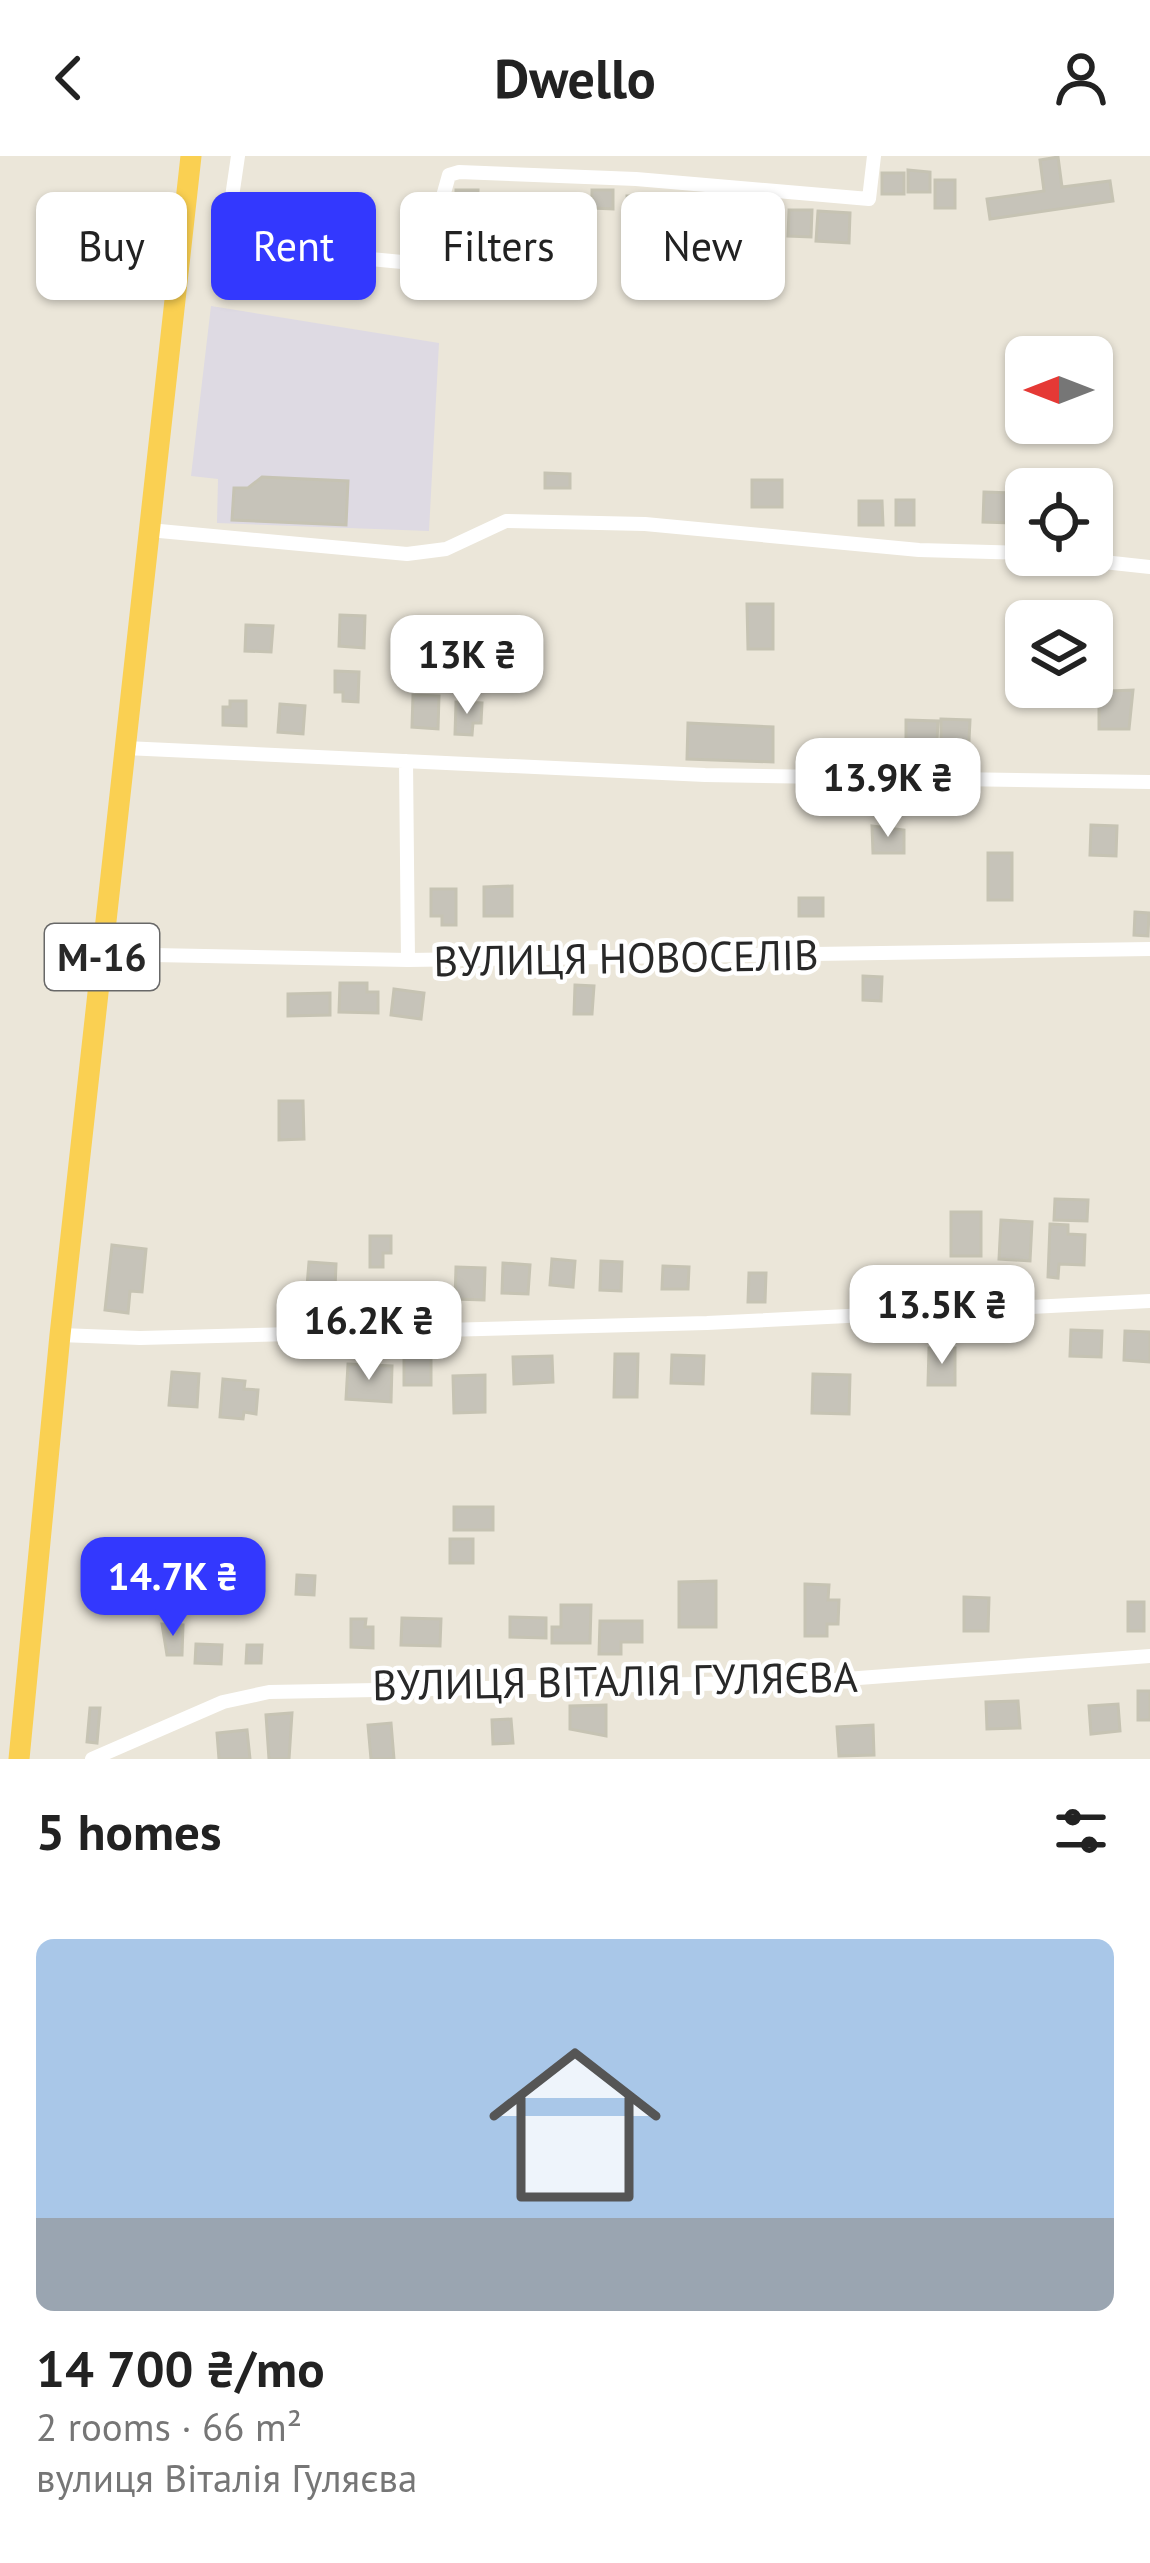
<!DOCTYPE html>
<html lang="en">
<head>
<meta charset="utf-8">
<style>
  :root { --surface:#fff; --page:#f2f2f2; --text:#222; --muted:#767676; --line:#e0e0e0; --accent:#3338fe }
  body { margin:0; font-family:"PT Sans",sans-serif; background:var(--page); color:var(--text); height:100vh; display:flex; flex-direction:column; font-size:45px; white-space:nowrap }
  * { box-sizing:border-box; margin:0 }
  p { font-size:39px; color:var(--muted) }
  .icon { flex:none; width:66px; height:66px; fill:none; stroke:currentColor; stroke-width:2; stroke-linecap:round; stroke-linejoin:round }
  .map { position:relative; height:1603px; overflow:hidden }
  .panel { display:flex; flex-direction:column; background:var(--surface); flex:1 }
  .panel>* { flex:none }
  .banner { position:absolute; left:36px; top:36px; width:1080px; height:108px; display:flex; gap:24px }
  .needle { width:78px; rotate:270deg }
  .tools { position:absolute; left:1005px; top:180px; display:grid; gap:24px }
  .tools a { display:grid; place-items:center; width:108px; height:108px; border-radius:18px; background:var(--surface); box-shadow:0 3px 9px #0004; font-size:60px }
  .price { position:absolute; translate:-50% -102px; padding:0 27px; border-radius:24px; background:#fff; color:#222; font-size:39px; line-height:78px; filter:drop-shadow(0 3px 6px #0008) }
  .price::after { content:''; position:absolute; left:50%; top:72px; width:36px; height:27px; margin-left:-18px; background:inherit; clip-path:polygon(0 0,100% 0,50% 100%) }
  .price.active { background:var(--accent); color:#fff }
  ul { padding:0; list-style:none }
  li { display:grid; align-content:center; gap:24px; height:636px; padding:0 36px }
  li+li { border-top:3px solid var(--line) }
  li span { display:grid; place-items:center; height:372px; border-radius:18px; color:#555 }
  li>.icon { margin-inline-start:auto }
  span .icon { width:216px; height:216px; fill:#fffc; stroke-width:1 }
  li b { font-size:51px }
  h2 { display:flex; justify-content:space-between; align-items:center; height:144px; padding:0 36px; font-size:51px }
  .chip { padding:0 42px; border-radius:18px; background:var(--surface); box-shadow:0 3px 9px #0004; font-size:42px; line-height:108px }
  .chip.active { background:var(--accent); color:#fff }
  header { display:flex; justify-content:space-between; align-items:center; height:156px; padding:0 36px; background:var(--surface); font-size:54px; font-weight:800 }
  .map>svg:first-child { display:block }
  .industrial { fill:#dedae3 }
  .building { fill:#c6c3b9; stroke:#c6c3b3; stroke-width:3 }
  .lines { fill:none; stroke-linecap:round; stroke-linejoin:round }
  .minor { stroke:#fff; stroke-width:14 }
  .trunk { stroke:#fad052; stroke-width:21 }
  .labels { text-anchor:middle; stroke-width:9; stroke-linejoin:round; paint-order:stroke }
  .shield { fill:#fff; stroke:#686868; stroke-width:3 }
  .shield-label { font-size:39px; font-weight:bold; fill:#282828 }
  .street-label { font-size:42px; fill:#282828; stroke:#fff }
</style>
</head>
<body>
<header><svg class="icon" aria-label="back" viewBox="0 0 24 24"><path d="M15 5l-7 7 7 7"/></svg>Dwello<svg class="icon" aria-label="person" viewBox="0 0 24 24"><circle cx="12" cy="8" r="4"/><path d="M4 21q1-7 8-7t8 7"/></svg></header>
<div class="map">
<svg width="1150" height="1603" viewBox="0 0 1150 1603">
  <rect width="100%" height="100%" fill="#ebe6d9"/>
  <path class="industrial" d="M211,150L439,187L429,375L217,367L218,323L191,320Z"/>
  <path class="building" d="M1058,1L1062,31L1110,25L1113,45L990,63L987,43L1044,35L1040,4Z
    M908,14L930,16V36H908Z
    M882,17H904V38H882Z
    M935,24H955V52H935Z
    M456,34H478L477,61H456Z
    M592,34H613V53L592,52Z
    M509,38H529L528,45H537V62L509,61Z
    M627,40H644V64L627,63Z
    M677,44H699V75L677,69Z
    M789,54H812L811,81L788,80Z
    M818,55L850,57L849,87L816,85Z
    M545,317L570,318V332H545Z
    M262,321L348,325L346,369L232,364L234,332H248Z
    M752,324H782V351H752Z
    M984,336L1013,337L1012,367L983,366Z
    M896,344H914V369H896Z
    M859,345H882L883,369H859Z
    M1020,350H1026V374H1020Z
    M747,448H773V493H748Z
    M340,459L365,460L364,492L339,490Z
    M246,469L273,470L271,496L245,495Z
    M335,515L359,516L358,546L343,545V536H335Z
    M1133,534L1129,573H1099V543H1110V535Z
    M413,539L439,540L438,573L412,571Z
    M230,545H246V570L223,569V551H230Z
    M456,546L482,547L481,567H473L472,579L455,578Z
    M280,548L305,550L303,578L278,576Z
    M941,563L970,564L969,585L941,589Z
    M906,564L938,565L937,586L906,585Z
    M688,567L773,571V606L687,603Z
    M1091,669L1117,670L1116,700L1090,699Z
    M872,670L904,674V697H873Z
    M988,697H1012V744H988Z
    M512,730V760H484V731Z
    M431,733H456V769H442V760H431Z
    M799,742H823V760H799Z
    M1135,756L1149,757L1148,780L1134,779Z
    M863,820L882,821L881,845L863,844Z
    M340,827H367V836H378V857L339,856Z
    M575,829L594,830L592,858H574Z
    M394,833L424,837L421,863L391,859Z
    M330,837V859L288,860V838Z
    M279,945H303L304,983L279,984Z
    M1055,1043L1088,1044L1087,1065L1054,1064Z
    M951,1056H981V1100H951Z
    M1001,1064L1032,1066L1030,1105L999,1103Z
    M1050,1068L1068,1069V1078L1085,1079L1084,1109L1059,1108L1058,1122L1048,1121Z
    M370,1080H391V1097H383V1111H370Z
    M112,1089L146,1093L142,1136L130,1135L128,1157L105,1154Z
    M552,1103L575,1105L573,1131L550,1129Z
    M601,1105L622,1106L621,1135L600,1134Z
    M309,1106L336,1108L335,1133L307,1130Z
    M503,1107L530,1109L528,1138L502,1137Z
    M663,1110L689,1111L688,1133H662Z
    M456,1111L485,1112L484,1144L455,1143Z
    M749,1117H766L765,1146H748Z
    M872,1121L890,1122L889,1145L871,1144Z
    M1071,1174L1102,1175L1101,1201L1070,1200Z
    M1125,1175L1150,1176V1206L1124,1204Z
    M929,1192H955V1229H928Z
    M615,1198H638L637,1241H614Z
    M672,1199L704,1200L703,1228L671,1227Z
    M404,1200H431V1229H404Z
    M552,1200L553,1226L514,1228L513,1201Z
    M348,1208L392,1210L391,1246L346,1243Z
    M172,1216L199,1218L197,1251L169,1249Z
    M813,1218L850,1219L849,1258L812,1257Z
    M485,1219V1256L454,1257L453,1220Z
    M223,1223L245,1225L244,1233L258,1234L256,1258L244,1256L243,1263L220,1261Z
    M454,1351H493V1374H454Z
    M450,1383H473V1407H450Z
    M297,1419L315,1420L314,1439L296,1438Z
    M716,1425V1471H679V1426Z
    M805,1428L829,1429L828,1444H839L838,1468H827V1480H805Z
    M964,1441L989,1442L988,1475H964Z
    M1128,1446H1144V1475H1128Z
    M561,1449H591L590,1487H552V1471H561Z
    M510,1461L546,1462V1482L510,1481Z
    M402,1462L441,1463L440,1490L401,1489Z
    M351,1463H366L365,1471H373V1492L351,1491Z
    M600,1465H642V1486H621V1498H599Z
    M162,1468L183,1469L182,1499H167Z
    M196,1488L222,1489L221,1508L195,1507Z
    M247,1489H262L261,1507H246Z
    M1138,1535H1150V1564H1138Z
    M1018,1545L1020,1572L987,1573L986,1546Z
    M1118,1548L1120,1575L1091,1578L1089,1550Z
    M606,1549V1580L570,1573V1550Z
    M90,1552H100L97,1587L87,1586Z
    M292,1557L289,1603H269L266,1559Z
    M511,1563L513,1587L493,1588L492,1564Z
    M391,1567L394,1603H371L368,1569Z
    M873,1569L874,1599L839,1600L837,1571Z
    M247,1574L250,1603H219L217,1577Z"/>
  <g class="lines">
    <path class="minor" d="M238,0L227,75L234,90L402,106L415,102L431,83L449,19L459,16L636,23L869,43L874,0
      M149,374L407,398L446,393L506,365L645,368L919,394L1026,397
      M1039,399L1150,411
      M125,592L705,619L1150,626
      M406,605L408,804
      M102,798L408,804L1150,793
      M60,1179L140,1182L707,1167L1150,1145
      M92,1603L223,1546L269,1536L806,1526L1150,1500"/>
    <path class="trunk" d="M19,1603L60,1179L191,0"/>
  </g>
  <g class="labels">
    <rect class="shield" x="45" y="768" width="114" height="66" rx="9"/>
    <g class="shield-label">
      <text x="102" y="815">М-16</text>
    </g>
    <g class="street-label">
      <text transform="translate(626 802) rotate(-1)" y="15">ВУЛИЦЯ НОВОСЕЛІВ</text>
      <text transform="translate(615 1525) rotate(-1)" y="15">ВУЛИЦЯ ВІТАЛІЯ ГУЛЯЄВА</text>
    </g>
  </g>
</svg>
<div class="tools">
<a><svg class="needle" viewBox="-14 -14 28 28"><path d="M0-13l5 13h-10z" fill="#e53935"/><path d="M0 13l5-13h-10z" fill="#767676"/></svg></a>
<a><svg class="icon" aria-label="locate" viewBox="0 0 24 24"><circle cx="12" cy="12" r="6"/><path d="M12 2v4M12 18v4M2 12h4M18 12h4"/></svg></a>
<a><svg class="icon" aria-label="layers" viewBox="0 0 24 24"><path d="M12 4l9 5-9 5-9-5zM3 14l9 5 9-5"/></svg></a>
</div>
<b class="price" style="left:467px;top:561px">13K ₴</b>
<b class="price" style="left:888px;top:684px">13.9K ₴</b>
<b class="price" style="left:942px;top:1211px">13.5K ₴</b>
<b class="price" style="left:369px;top:1227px">16.2K ₴</b>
<b class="price active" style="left:173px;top:1483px">14.7K ₴</b>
<div class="banner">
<a class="chip">Buy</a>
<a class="chip active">Rent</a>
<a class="chip">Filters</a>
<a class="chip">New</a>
</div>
</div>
<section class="panel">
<h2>5 homes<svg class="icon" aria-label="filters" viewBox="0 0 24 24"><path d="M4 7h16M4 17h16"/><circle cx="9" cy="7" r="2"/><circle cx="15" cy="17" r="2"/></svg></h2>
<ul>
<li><span style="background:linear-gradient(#a9c7e8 75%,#9aa5b1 0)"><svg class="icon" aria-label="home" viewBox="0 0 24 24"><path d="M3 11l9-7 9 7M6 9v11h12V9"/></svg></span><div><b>14 700 ₴/mo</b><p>2 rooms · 66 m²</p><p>вулиця Віталія Гуляєва</p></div></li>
</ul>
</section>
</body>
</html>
